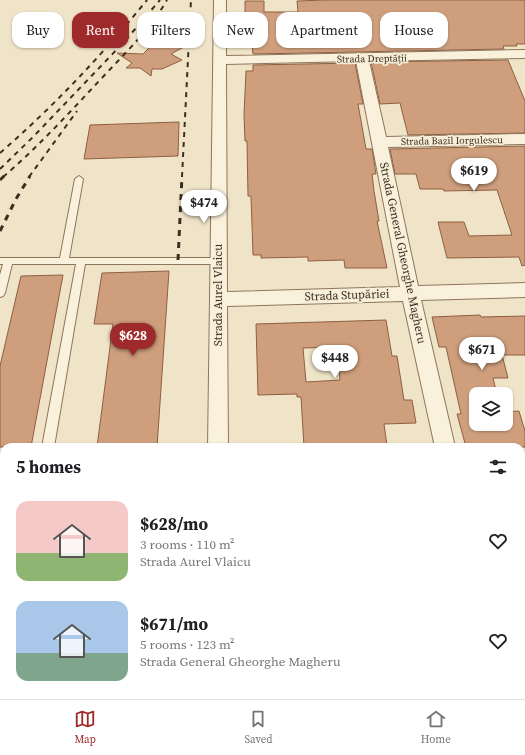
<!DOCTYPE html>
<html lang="en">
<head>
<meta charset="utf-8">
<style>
  :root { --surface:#fff; --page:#f2f2f2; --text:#202124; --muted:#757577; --line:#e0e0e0; --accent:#9e2a2b }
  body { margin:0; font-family:"Source Serif 4",serif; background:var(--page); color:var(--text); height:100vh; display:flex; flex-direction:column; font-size:15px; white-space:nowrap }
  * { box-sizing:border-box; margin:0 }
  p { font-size:13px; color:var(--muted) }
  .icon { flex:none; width:22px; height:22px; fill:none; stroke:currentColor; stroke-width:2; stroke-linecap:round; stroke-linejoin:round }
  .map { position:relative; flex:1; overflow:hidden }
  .side { position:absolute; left:0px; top:443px; width:525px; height:256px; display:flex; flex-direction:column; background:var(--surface); border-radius:12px 12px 0 0; box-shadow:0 1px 3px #0004 }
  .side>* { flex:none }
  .banner { position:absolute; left:12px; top:12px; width:501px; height:36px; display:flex; gap:8px }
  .buttons { position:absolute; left:469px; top:387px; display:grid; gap:8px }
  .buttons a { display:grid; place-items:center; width:44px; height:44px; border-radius:8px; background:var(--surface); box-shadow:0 1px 3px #0004; font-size:20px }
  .price { position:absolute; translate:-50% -34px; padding:0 9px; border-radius:14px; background:#fff; color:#222; font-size:13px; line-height:26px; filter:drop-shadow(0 1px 2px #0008) }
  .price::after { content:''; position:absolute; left:50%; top:24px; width:12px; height:9px; margin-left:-6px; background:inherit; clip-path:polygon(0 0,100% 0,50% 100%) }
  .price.on { background:var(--accent); color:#fff }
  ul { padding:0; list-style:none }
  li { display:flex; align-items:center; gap:12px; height:100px; padding:0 16px }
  li span { display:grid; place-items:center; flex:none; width:112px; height:80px; border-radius:12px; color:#555 }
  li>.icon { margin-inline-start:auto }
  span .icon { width:48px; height:48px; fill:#fffc; stroke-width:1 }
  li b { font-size:17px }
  h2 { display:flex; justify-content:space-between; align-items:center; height:48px; padding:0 16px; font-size:17px }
  .pill { padding:0 14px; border-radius:12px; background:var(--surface); box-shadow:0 1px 3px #0004; font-size:14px; line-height:36px }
  .pill.on { background:var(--accent); color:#fff }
  .dock { display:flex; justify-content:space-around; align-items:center; height:56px; border-top:1px solid var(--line); background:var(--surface); font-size:11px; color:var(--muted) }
  .dock a { display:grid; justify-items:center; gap:2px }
  .dock .on { color:var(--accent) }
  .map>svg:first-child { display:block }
  .building { fill:#cf9f7d; stroke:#8d5f41; fill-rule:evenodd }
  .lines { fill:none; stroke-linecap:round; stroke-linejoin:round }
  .lane-casing { stroke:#8d765c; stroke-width:2 }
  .street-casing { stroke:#8d765c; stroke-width:2 }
  .lane { fill:#faf1dc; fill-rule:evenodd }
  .street { fill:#faf1dc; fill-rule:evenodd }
  .rail-far1 { stroke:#3d2e20; stroke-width:2; stroke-dasharray:5 5; stroke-linecap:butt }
  .rail { stroke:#3d2e20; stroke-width:3; stroke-dasharray:6 6; stroke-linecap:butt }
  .labels { text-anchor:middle; stroke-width:3.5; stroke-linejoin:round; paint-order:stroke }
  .far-street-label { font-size:10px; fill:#3d2e20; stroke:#f7eed8 }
  .street-label { font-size:12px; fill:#3d2e20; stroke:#f7eed8 }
</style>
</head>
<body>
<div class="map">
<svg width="525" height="699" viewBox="0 0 525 699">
  <rect width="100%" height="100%" fill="#f0e4c8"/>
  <path class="building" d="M325,0H525V44H516L517,46H503L504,49L253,54L251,34H245V1H264V12H298L297,1Z
    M154,43H191L171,54L182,60L162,69H152L151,76L140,68H126L132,63L117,53L143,54Z
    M508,60L525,101V133L408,135L400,103L380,104L371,62Z
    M355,63L363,104H358L366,149H372L376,174H372L374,191L379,221H377L387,268H345L344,260L308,261V257L261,258V255H253L251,196H248L247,141H245L244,115L246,71H253V65Z
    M179,122L178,156L84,159L90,125Z
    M525,146V265L522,266L519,257L447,258L438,222H464L469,236L512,235L497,190L444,191L443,189H420L416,174H395L390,149Z
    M169,271L157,447H97L113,324H94L102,273Z
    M63,275L31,447H0V366L21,276Z
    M480,315L481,317L525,316V355H502L508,378H493L497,394H476V424H506V412L519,411L525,431V447H466L457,414H461L446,347H439L432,317Z
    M386,320L392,356H397L404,400H412L416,423L384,424L387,446L304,447L301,397H297V394L258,395L256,324ZM337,347L340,380L306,382L303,348Z"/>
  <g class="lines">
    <defs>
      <path id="lane" d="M79,176L83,179L69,258H218L223,261L218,264H85L54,447H42L76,264H12L5,293L3,296L0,297V275L3,264H0V258H60L75,179Z"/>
      <path id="street" d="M214,0H226V56L525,50V58L369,61L386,137L525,134V144L388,147L418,286L525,283V297L421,300L455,447H435L403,301L227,306L228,447H208ZM356,61L400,287L227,292L226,64Z
        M525,636V665L521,667V637Z
        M206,695H232V699H206Z
        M482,695H508L506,699H480Z"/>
    </defs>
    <use href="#lane" class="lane-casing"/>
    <use href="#street" class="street-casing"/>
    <use href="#lane" class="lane"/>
    <use href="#street" class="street"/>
    <path class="rail-far1" d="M0,153C54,106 102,55 147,0
      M0,169L33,137L124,42L160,0
      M3,177C38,147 69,113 100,80C124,54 149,31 167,0
      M29,177L77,111
      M182,177L191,0"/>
    <path class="rail" d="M0,180L4,176
      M0,231L16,199L30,176
      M178,260L182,176"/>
  </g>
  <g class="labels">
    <g class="far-street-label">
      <text transform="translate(372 58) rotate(-1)" y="4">Strada Dreptății</text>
      <text transform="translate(452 140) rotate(-1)" y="4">Strada Bazil Iorgulescu</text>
    </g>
    <g class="street-label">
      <text transform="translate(403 253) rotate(78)" y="4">Strada General Gheorghe Magheru</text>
      <text transform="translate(218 295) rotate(-90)" y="4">Strada Aurel Vlaicu</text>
      <text transform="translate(347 295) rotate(-2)" y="4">Strada Stupăriei</text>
    </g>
  </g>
</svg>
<div class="buttons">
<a><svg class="icon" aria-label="layers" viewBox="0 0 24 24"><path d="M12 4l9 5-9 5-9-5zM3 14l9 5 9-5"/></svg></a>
</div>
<b class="price" style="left:474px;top:192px">$619</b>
<b class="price" style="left:204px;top:224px">$474</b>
<b class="price on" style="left:133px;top:357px">$628</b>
<b class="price" style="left:482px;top:371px">$671</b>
<b class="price" style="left:335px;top:379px">$448</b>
<div class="banner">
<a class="pill">Buy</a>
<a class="pill on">Rent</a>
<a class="pill">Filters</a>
<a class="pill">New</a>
<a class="pill">Apartment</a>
<a class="pill">House</a>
</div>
<section class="side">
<h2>5 homes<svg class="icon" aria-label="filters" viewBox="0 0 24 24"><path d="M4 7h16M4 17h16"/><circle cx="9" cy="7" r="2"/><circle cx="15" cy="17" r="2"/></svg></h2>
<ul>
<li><span style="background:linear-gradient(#f6c9c9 65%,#8fb573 0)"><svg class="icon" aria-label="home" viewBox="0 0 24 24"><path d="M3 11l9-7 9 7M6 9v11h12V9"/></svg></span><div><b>$628/mo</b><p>3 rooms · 110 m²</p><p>Strada Aurel Vlaicu</p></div><svg class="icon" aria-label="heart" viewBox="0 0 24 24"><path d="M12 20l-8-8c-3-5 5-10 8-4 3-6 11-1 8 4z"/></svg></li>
<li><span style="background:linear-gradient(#a9c7e8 65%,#7fa58c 0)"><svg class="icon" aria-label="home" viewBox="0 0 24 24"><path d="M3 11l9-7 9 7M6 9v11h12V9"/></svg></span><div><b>$671/mo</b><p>5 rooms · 123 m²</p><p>Strada General Gheorghe Magheru</p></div><svg class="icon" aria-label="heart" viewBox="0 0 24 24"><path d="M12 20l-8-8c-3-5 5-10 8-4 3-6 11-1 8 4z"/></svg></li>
</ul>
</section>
</div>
<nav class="dock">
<a class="on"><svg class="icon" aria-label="map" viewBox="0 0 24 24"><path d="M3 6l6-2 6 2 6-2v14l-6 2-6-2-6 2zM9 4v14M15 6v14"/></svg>Map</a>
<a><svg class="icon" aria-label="saved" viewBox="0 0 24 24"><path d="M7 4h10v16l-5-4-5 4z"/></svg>Saved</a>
<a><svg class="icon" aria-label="home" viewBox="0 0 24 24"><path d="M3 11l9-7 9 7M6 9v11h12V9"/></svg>Home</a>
</nav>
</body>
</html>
